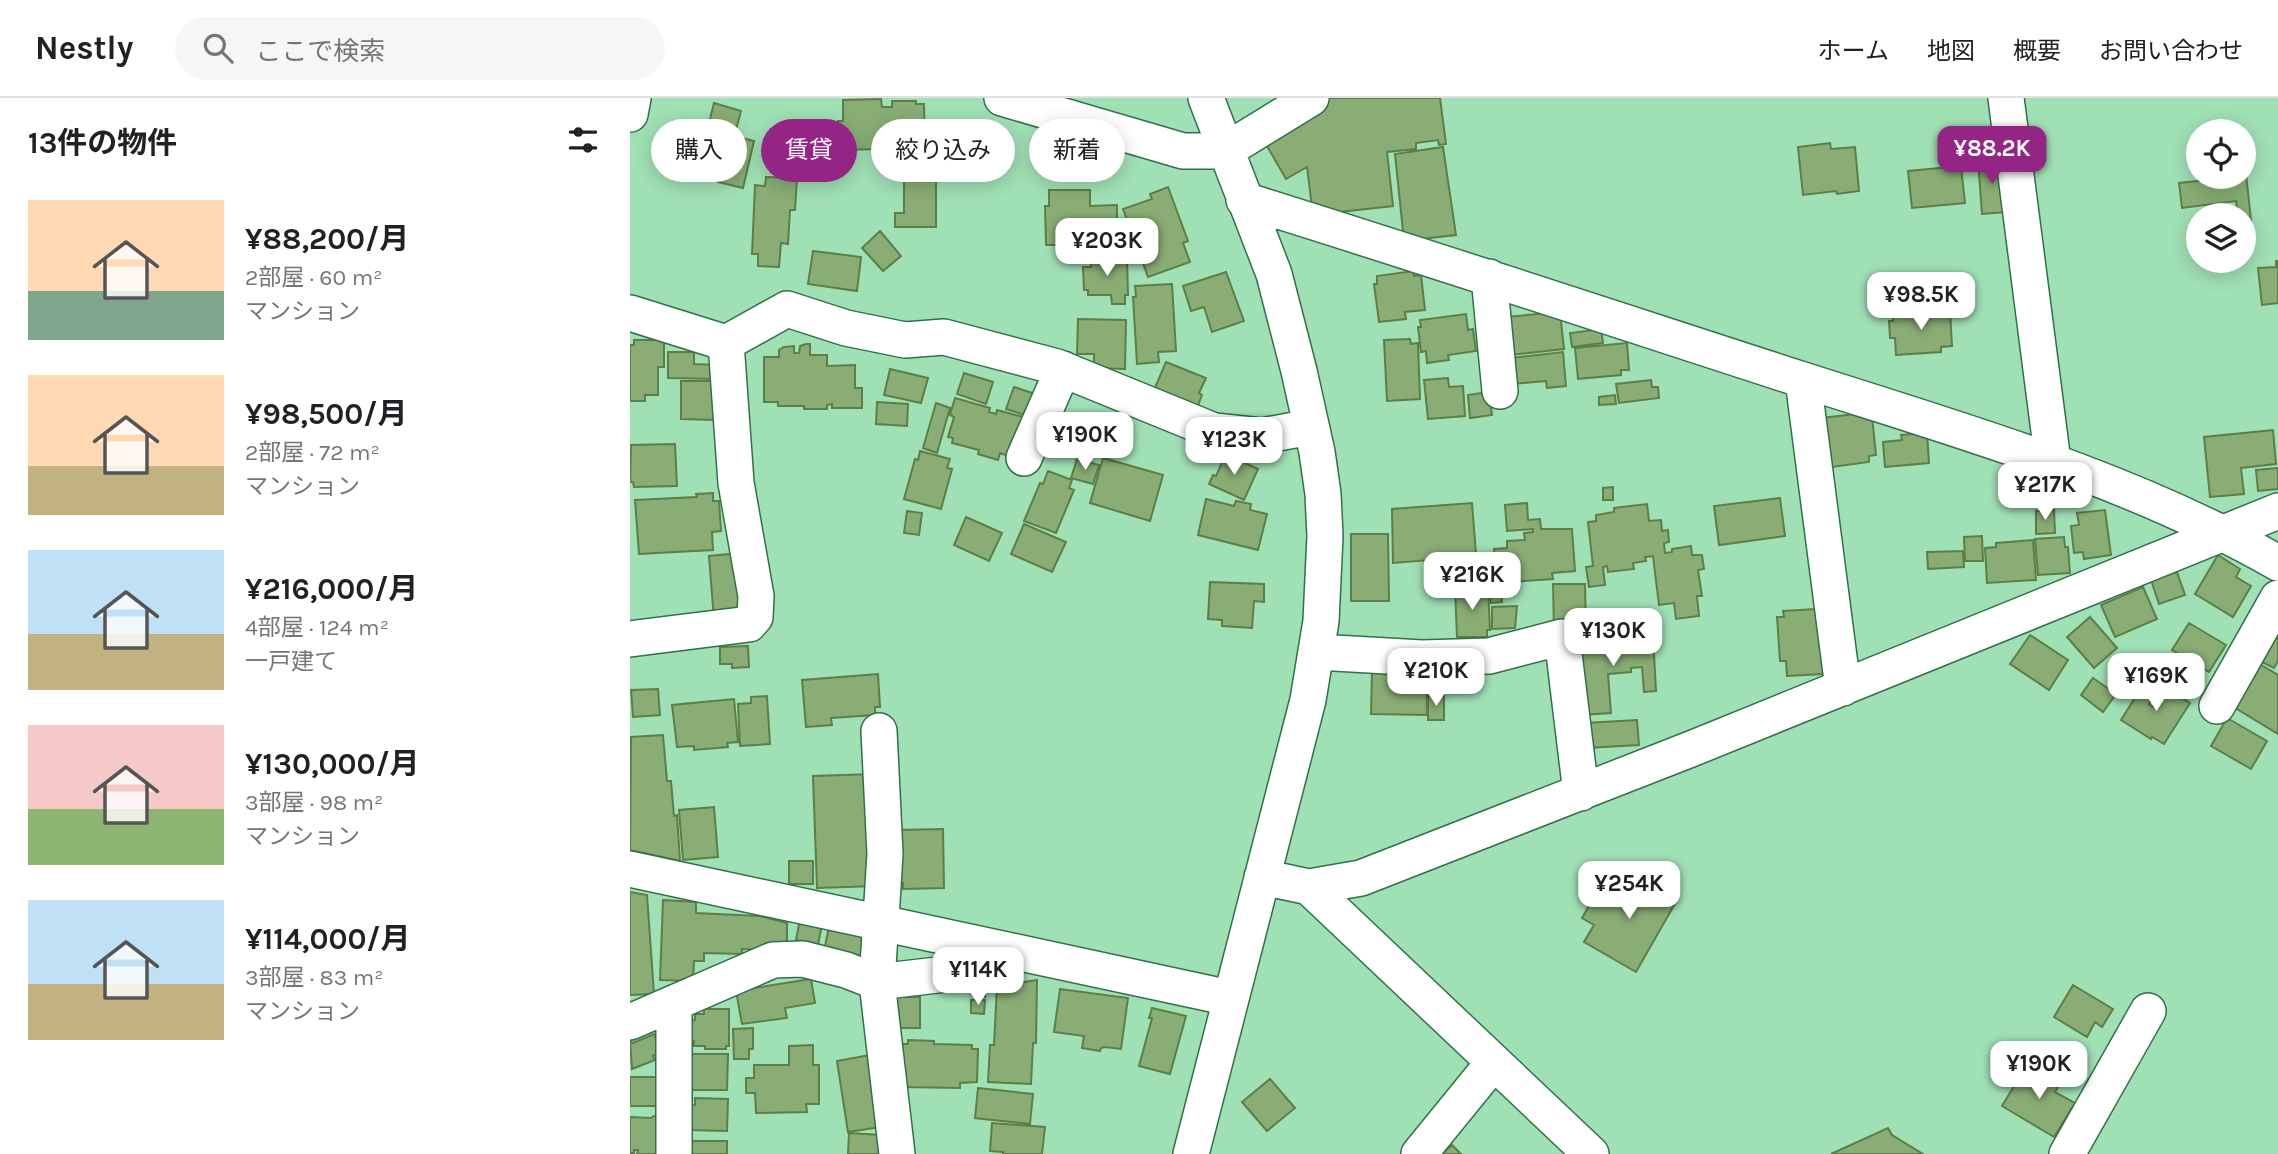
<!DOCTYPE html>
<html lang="ja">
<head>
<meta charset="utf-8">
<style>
  :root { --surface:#fff; --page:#f6f6f6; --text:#202124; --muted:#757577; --line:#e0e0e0; --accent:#952585 }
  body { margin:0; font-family:Karla,"Noto Sans JP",sans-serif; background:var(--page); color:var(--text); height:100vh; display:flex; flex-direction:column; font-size:26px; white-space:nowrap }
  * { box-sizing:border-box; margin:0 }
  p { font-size:23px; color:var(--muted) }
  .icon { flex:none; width:38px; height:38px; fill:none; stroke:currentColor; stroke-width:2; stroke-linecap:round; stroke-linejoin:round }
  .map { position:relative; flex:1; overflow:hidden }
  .panel { display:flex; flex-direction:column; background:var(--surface); width:630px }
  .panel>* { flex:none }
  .guide { position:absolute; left:21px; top:21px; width:665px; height:63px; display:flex; gap:14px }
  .controls { position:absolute; left:1556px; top:21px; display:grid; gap:14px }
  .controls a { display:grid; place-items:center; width:70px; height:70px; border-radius:50%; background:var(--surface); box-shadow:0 4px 18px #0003; font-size:35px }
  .price { position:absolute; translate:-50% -60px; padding:0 16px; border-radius:14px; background:#fff; color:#222; font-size:23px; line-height:46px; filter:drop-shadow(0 2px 4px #0008) }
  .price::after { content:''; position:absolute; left:50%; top:42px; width:21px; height:16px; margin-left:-10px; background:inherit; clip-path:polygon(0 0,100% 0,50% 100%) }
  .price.current { background:var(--accent); color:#fff }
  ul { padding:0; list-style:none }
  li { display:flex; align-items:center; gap:21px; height:175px; padding:0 28px }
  li span { display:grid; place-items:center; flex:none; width:196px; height:140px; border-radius:0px; color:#555 }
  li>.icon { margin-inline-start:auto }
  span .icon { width:84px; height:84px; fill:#fffc; stroke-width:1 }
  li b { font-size:30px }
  h2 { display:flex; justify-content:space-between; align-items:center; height:84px; padding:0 28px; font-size:30px }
  .tag { padding:0 24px; border-radius:32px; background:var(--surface); box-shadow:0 4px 18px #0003; font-size:24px; line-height:63px }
  .tag.current { background:var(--accent); color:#fff }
  header { display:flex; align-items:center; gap:42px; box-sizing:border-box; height:98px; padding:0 35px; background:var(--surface); border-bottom:2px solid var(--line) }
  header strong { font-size:33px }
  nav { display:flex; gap:38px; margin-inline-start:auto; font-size:24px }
  .search { width:490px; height:63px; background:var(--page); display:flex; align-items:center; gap:18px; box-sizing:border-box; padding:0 24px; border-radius:38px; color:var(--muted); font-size:26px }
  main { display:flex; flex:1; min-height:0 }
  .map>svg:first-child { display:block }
  .building { fill:#89ad74; stroke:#5c7e47; stroke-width:2 }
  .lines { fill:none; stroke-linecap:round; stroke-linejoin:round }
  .minor-casing { stroke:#31704a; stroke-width:38 }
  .minor { stroke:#fff; stroke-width:35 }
</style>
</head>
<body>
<header>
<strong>Nestly</strong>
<div class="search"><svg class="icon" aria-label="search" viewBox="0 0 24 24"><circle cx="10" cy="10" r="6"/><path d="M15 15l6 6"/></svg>ここで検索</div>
<nav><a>ホーム</a><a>地図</a><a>概要</a><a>お問い合わせ</a></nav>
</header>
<main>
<section class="panel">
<h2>13件の物件<svg class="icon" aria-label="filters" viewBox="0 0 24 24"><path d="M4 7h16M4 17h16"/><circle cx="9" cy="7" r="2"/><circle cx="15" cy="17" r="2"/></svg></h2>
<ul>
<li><span style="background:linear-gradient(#ffd9b3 65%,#7fa58c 0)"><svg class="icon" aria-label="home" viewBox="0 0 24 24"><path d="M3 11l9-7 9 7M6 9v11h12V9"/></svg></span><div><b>¥88,200/月</b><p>2部屋 · 60 m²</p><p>マンション</p></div></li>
<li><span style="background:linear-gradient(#ffd9b3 65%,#c2b280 0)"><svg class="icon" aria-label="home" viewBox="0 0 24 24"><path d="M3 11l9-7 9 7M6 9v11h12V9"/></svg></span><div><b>¥98,500/月</b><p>2部屋 · 72 m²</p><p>マンション</p></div></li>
<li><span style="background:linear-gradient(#bfe0f5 60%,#c2b280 0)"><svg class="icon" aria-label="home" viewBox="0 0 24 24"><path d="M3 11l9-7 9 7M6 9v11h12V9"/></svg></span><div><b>¥216,000/月</b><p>4部屋 · 124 m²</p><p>一戸建て</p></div></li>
<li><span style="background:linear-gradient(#f6c9c9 60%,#8fb573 0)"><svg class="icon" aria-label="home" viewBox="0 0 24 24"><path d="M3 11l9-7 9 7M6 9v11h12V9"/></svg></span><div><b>¥130,000/月</b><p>3部屋 · 98 m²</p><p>マンション</p></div></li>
<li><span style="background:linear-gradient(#bfe0f5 60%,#c2b280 0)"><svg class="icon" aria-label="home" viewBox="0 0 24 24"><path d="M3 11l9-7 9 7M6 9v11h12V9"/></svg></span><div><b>¥114,000/月</b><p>3部屋 · 83 m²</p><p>マンション</p></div></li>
</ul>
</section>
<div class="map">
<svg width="1648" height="1056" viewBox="0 0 1648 1056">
  <rect width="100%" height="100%" fill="#a0e0b5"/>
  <path class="building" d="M696,0H810L816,46L809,47L808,42L786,45V51L757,54L763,108L683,117L677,69L656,81L633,41Z
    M251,1L252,9H262V3H286V6H294L295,50L209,52L208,23H213V2Z
    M84,5L111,13L106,32L79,25Z
    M44,23L124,43L113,90L88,84L90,77L34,64Z
    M1200,45L1201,51L1225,49L1229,93L1207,96L1206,93L1173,97L1168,49Z
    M813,49L826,137L774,143L765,56Z
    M1372,60L1376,114L1352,116L1348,62Z
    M289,61H303V73L288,72Z
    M1331,68L1335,105L1282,110L1278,73Z
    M274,75H306V129H265V115H274Z
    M1616,76L1622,131L1614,132V117H1608L1606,103L1552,110L1549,85L1576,82V85L1594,83L1593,79H1614Z
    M136,79L167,80L165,112H160L158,146L151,145L149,169L128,168V156H122L125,87L135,88Z
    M538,89L558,143L553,145L560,164L518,179L493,111L522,101L520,96Z
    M419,92H460V108L487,107V122H495V148L463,145V150H438V147H416L415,108H419Z
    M250,133L271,158L253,173L232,150Z
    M183,153L231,159L227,193L178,186Z
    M461,159H497L498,197H495V206H482L481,197H458V192H454L453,169H461Z
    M1646,163H1648V205L1632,207L1628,170L1646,169Z
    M783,173L784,178L791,177L795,212L775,214L776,221L749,224L744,186H747V178Z
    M596,174L614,223L582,234L574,209L561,213L553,188Z
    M542,186L546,253L528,254L529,264L507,266L503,199H506L505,188Z
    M1320,212L1322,248L1311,249V254L1266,257L1265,240H1260L1259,223H1263V215Z
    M930,214L934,251L880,257L876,219Z
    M836,216L838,232L843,231L846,253L818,257L819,262L797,265L796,253L791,254L788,229H791L790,222Z
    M448,221L496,222L495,271L464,270V256H447Z
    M971,231L973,245L942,249L940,235Z
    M780,241L781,246L788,245L790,301L757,303L754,242Z
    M4,242H34V269H28V297H15V303H0V247H4Z
    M997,245L999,272H991V277L948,281L945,250Z
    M176,246H180V257H197V268L225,267V290H232V310H202V306L197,307V311H174V308H148V304H134V259H149V252L154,249L164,248V255H169L170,248Z
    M38,254H64V266L88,267V281L38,280Z
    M933,254L936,288L917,290L916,283L883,286L881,260Z
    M536,264L576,280L569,295L572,297L567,310L524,292Z
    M260,271L298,280L291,305L254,297Z
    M334,275L363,284L356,306L327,296Z
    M818,280L819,289L833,288L835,318L798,321L794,282Z
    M1021,282L1022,289H1028L1029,300L989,305L986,286Z
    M51,283H87L86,322L51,321Z
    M384,289L405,296L398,318L376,311Z
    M859,294L862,317L840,320L838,297Z
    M985,297L986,306L969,307V299Z
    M325,300L360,310L359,314L366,316L367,312L397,320L381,359L370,355L368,362L348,356L349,352L322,345L323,340L318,339L324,319L320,317Z
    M247,304L278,306L277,328L246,326Z
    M306,305L320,310L307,355L293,350Z
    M1234,315L1242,319L1246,357L1239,358V364L1202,369L1197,332H1193L1192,320Z
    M1643,332L1646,366L1611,370L1614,396L1580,399L1574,339Z
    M1297,335L1299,365L1255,369L1253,344L1272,342L1271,337Z
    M45,346L47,388L4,389L3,384H0L1,347Z
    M290,353L320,361L317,370L322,371L311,411L274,401L285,361L288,362Z
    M596,356L628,371L614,402L579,386L583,377L586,378Z
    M473,360L533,377L520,423L460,405Z
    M447,361L469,367L463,386L441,380Z
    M1648,370V391L1628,393L1626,372Z
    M418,373L442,382L439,390L444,392L426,435L394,423L410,385L413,386Z
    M983,389V402H973V390Z
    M83,395V403H89L91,433L82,434L83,452L9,456L5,402L67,399L66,396Z
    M1150,400L1155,438L1089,447L1084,408Z
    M576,401L604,408L606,403L621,406L620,412L637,416L628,452L568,437Z
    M842,405L846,456L829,457L830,467L800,470V462L763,465L762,411Z
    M897,405L898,422L910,421L911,431H942L945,473L922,475L923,481L880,484L881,491H871L872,504L861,505L860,490L866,489L864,451L877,450V443L895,442L894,435L903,434V431L877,433L875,407Z
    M1017,406L1019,423L1031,422L1032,433L1038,432L1039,444L1034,445L1035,455L1042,454V451L1061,448L1062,457H1072L1074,471L1068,472L1072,498H1067L1069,518L1046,521L1044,505L1029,507L1023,458L1015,459L1016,463L1003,465L1004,471L978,474L977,468L973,469L975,487L959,489L956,469L963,468L958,424L966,423V417L984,414V410Z
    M1424,412L1425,435L1406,436V413Z
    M1475,412L1481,457L1454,461L1453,454L1444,455L1441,428L1449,427L1447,415Z
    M277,413L292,415L289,437L274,435Z
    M336,419L372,435L359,463L324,447Z
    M394,426L436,444L422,474L381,456Z
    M721,436H758L759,503H721Z
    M1352,438L1353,463H1335L1334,439Z
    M1434,439L1435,449H1438L1440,475L1408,477L1405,441Z
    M1403,442L1406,482L1357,485L1355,450L1366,449V445Z
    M1333,453L1334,469L1298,471L1297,454Z
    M110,455L115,519L84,522L79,458Z
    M1588,457L1610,471L1606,479L1621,488L1603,519L1565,496Z
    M1547,474L1555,497L1529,506L1521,482Z
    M580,484L634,486V504L624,503L622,530L592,528V522L578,521Z
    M923,486H955L956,533H924Z
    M1513,489L1527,521L1485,539L1471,507Z
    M858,490L860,532H857V539H827L825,491Z
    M887,508L885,530L862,531V509Z
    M1185,511V515H1190L1194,576L1157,578L1156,563H1150L1147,519H1154L1153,513Z
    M1460,519L1487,550L1464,570L1437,539Z
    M1559,525L1596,547L1579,574L1542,552Z
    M1648,529V563L1644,570L1630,563Z
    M1400,537L1438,562L1419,592L1380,566Z
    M1023,538L1026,593L1014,594L1012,569L1001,570V574L978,576L981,615L953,617L949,543Z
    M118,548L119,569L102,570V566H90V549Z
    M1628,565L1648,577V636L1602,608Z
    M742,573L797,574V617L741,616Z
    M248,576L250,609H245V617L201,620L202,627L176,629L172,582Z
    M1463,580L1486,596L1473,614L1451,597Z
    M1513,587L1520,592L1521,589L1528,593L1519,606L1523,609L1536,590L1560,605L1534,646L1522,639L1521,641L1491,622Z
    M28,591L30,617L3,619L1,592Z
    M137,598L140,646L110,648L108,606L121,605V599Z
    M798,598H814V622H798Z
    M104,601L108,644L97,645L98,649L64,652V648L47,649L42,607Z
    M1597,620L1637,643L1621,671L1581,648Z
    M1007,622L1009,647L957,650L955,625Z
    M33,637L37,683H41L44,718L47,717L50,763L0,752L1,639Z
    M243,676L246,788L187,790L183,678Z
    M84,709L88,759L53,762L49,712Z
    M313,731L314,790L273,791V785H268L267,732Z
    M159,763H183V786H159Z
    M996,773L1047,802L1006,874L954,844L964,827L952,820L963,801L976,808Z
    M0,794L17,797L24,896L0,897Z
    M33,802L66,804V815L130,818L157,825V845L134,852L112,851V856L74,855V863H64L63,883L30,882Z
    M170,821L192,826L188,847L166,842Z
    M199,829L235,836V861L194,853Z
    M181,881L185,905L155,910L157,920L112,926L106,893Z
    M407,882L406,945H403L401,986L358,984L360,947H364L367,888Z
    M347,887L355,888V899L346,898Z
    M1443,887L1483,911L1472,929L1465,924L1457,939L1424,919Z
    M430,891L498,900L491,951L475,949L471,950L470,953L452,950L454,938L424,934Z
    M261,899H290V930H261Z
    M341,902H355L354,916L341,915Z
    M522,910L556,918L540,976L509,968L522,920H519Z
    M74,911H99V948H96V951H75V948H64V943H57V922H65V916H74Z
    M123,930V951H119V961H104L103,931Z
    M24,936L31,954L23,958L25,962L2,971L0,943L3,945Z
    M278,942L304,943V946L342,947V951H348L347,984L330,985V990L272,989L269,946H278Z
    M183,947V967H189V1006H176L177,1014L126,1015L125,995H116V980H124V967H159V948Z
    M58,956H98L97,992H61L62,966H58Z
    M240,957L251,1029L218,1034L207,963Z
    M1398,965L1431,984L1425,994L1445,1005L1424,1039L1372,1008Z
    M0,979H29L28,1008H0Z
    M640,981L665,1010L637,1033L612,1004Z
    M348,990L403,996L400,1026L345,1020Z
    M65,1000L98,1001L97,1033L58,1032L59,1007H65Z
    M24,1018H29L27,1056H7L8,1052H4V1055H0V1019L21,1020Z
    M362,1025L415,1029L412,1056H373V1054L360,1053Z
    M1258,1030L1262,1037L1293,1056H1201Z
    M219,1035L251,1037L249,1056H218Z
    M57,1043H97V1056H57Z
    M822,1047L831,1056H812Z"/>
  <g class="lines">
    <defs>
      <path id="minor" d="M372,0L553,53H595L681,0
        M1376,0L1423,364
        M0,16L3,0
        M614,102C800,160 985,221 1170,281C1332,333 1499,380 1648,465
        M859,179L870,293
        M0,215L96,245L157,211L216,230L275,242L314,239L427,269L584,333L632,338L681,329
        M1173,282L1213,590
        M394,360L433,271
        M0,541L119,526L125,519L126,498L106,385L96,245
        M687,554L792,560L859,558L932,539L951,695
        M1587,608L1648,500
        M249,633L255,756L247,884L267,1056
        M0,771L600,900
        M632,779L679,789L731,780L1061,651L1648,413
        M679,789L961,1056
        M44,906V1056
        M0,924L143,862L173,861L216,872L247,884L342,873L372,851
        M561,1056L678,602L691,523L695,438L693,396L687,354L669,273L644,176L576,0
        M789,1056L864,964
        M1437,1056L1518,913"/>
    </defs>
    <use href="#minor" class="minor-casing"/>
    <use href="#minor" class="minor"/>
  </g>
</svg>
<div class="controls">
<a><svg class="icon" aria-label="locate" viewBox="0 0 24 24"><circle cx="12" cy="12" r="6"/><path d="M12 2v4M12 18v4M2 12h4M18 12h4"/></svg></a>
<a><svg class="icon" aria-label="layers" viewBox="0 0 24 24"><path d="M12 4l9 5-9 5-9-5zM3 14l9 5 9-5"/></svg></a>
</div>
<b class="price current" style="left:1362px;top:88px">¥88.2K</b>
<b class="price" style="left:477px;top:180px">¥203K</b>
<b class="price" style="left:1291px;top:234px">¥98.5K</b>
<b class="price" style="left:455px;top:374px">¥190K</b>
<b class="price" style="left:604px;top:379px">¥123K</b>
<b class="price" style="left:1415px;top:424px">¥217K</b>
<b class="price" style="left:842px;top:514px">¥216K</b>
<b class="price" style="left:983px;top:570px">¥130K</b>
<b class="price" style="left:806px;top:610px">¥210K</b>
<b class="price" style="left:1526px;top:615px">¥169K</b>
<b class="price" style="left:999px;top:823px">¥254K</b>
<b class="price" style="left:348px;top:909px">¥114K</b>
<b class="price" style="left:1409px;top:1003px">¥190K</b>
<div class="guide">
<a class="tag">購入</a>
<a class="tag current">賃貸</a>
<a class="tag">絞り込み</a>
<a class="tag">新着</a>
</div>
</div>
</main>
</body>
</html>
